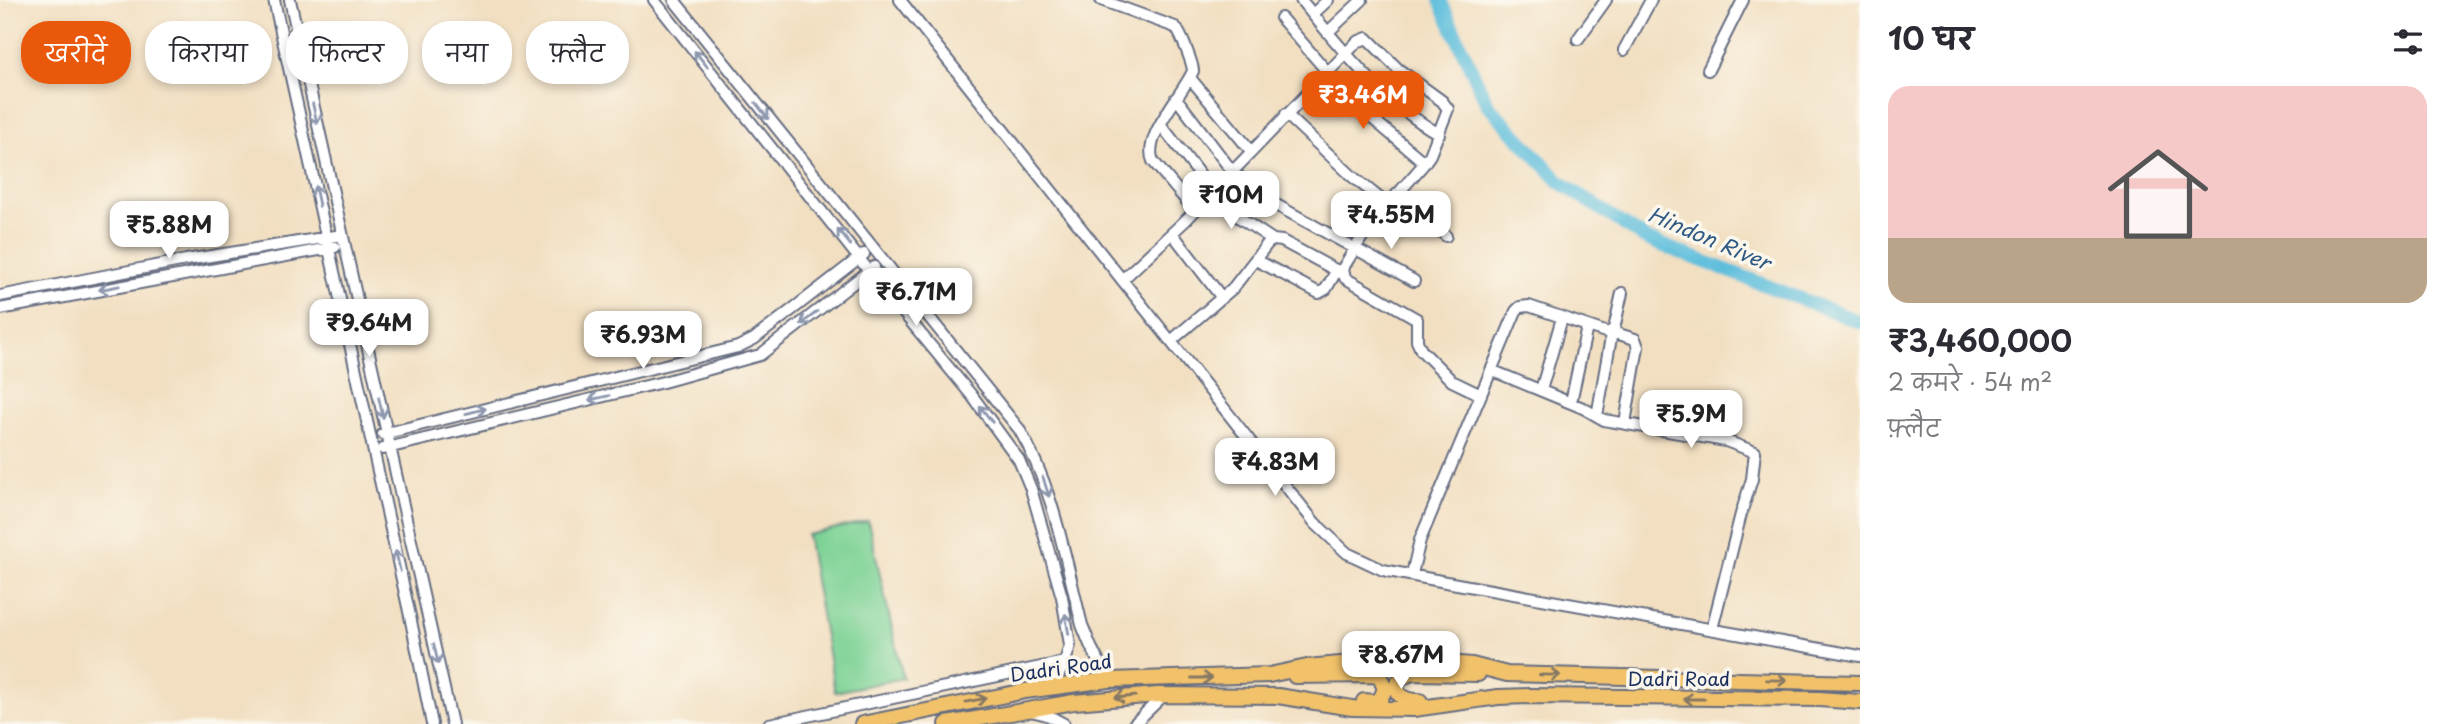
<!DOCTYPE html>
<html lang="hi">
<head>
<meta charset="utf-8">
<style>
  :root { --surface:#fff; --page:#f2f2f3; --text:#2b2b33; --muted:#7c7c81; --line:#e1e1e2; --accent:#ea580c }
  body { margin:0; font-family:"Playpen Sans","Playpen Sans Deva",sans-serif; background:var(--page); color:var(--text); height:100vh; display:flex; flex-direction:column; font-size:26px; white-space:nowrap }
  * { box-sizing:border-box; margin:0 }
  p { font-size:23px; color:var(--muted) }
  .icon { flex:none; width:38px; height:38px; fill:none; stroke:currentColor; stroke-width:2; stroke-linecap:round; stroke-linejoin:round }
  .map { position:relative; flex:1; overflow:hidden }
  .panel { display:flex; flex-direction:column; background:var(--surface); width:595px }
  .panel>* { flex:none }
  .guide { position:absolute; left:21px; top:21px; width:665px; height:63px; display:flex; gap:14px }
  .price { position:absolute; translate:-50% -60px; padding:0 16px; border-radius:14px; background:#fff; color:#222; font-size:23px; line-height:46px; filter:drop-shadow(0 2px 4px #0008) }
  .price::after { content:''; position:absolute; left:50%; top:42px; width:21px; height:16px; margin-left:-10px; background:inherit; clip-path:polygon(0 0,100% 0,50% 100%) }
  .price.selected { background:var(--accent); color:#fff }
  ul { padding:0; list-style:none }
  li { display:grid; align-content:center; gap:14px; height:371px; padding:0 28px }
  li+li { border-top:2px solid var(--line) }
  li span { display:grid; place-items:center; height:217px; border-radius:21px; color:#555 }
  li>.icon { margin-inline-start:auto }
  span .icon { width:126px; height:126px; fill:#fffc; stroke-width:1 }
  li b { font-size:30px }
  h2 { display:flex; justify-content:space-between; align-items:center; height:84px; padding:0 28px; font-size:30px }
  .chip { padding:0 24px; border-radius:28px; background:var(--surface); box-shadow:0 4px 10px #0003; font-size:24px; line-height:63px }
  .chip.selected { background:var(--accent); color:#fff }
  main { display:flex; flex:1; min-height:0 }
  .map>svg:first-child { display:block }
  .green { fill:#7dd295; stroke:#4c807a; stroke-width:2 }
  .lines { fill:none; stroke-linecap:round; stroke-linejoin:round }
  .river { stroke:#5dbedc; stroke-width:14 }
  .minor-casing { stroke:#666d81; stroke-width:14 }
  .major-casing { stroke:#666d81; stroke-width:18 }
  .minor { stroke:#fff; stroke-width:10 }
  .major { stroke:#f2c26a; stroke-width:14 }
  .oneway { stroke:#8d97ae }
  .oneway2 { stroke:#867864 }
  .labels { text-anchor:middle; stroke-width:7; stroke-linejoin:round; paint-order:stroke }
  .street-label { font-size:19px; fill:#1b2f5e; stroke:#fbf7ec }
  .water-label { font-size:21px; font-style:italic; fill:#2f5a84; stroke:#fbf7ec }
</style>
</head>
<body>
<main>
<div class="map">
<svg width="1860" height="724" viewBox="0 0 1860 724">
  <rect width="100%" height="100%" fill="#fbf7ec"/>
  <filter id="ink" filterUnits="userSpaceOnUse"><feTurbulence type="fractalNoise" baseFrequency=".0143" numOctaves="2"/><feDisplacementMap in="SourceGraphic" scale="14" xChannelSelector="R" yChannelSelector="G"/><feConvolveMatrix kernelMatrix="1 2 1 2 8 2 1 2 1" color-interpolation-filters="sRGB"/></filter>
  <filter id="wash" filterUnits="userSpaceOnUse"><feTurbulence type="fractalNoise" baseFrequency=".00686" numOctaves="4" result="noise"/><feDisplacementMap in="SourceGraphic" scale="28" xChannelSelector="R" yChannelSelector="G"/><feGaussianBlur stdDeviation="1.57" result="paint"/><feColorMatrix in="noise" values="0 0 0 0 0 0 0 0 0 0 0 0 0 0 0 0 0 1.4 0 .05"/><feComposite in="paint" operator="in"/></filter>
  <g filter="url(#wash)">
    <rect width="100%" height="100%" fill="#f2dfc1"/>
    <path class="green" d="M868,521L903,678L835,692L807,535Z"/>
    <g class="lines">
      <path class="river" d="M1440,0L1487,104L1560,182L1646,239L1860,322"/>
    </g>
  </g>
  <g filter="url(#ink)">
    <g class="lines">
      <defs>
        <path id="minor" d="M274,0L410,616L432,724
          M290,0L452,724
          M654,0L869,271L973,397L1019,460L1031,489L1062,597L1070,645L1065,662L1052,688
          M674,0L1019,429C1054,488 1065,559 1082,625L1091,647L1108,680
          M900,0L1315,523L1347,553L1383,570L1446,582L1860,656
          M1101,0L1175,27C1180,31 1193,64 1193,71C1183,94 1142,137 1153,161L1195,211
          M1301,0C1341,49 1383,102 1439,134
          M1313,14L1328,0
          M1281,18L1355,104L1425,163
          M1328,32L1362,0
          M1578,39L1606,0
          M1624,50L1651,0
          M1708,70L1743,0
          M1190,78L1251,151
          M1176,98L1232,171L1269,201L1414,281
          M1286,114L1353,177L1388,205
          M1161,125L1213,192L1240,218L1273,240
          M1397,194L1446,236
          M1172,233L1222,298
          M1256,260L1319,293L1326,289L1337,270
          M1122,280L1187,219L1357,42L1367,38L1398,69L1442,101L1448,109L1430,155L1423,165L1367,229L1343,268L1345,278L1417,319V341L1421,350L1452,381L1481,395
          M0,296L186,260L342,235
          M0,309L335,247
          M1171,341L1233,288L1268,243L1273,240L1282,241L1343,274
          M1491,370L1583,408L1604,420L1726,441L1755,452L1752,479L1741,514L1712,629
          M1541,390L1562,318
          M1571,402L1587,327
          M1597,416L1612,332L1635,339L1638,347L1625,423
          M383,434L738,347L754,339L864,254
          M383,449L663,382L760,355L874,267
          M1412,574L1420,540L1516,311L1520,307L1529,306L1608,333L1614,329L1622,293
          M1031,711L1047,715L1064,724
          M769,724L1065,662
          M1134,724L1164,695"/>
        <path id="major" d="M1295,676L1373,675L1380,677L1385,689L1380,700L1374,702L1364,701
          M1420,701C1392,701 1388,680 1413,673L1478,674
          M862,724L1025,691L1108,680L1269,675L1307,667L1351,663L1437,662L1472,665L1507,674L1860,683
          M947,724L1074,702L1158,695L1278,696L1352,708L1414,709L1498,697L1529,696L1819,699L1860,702"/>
      </defs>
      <use href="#minor" class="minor-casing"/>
      <use href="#major" class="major-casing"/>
      <use href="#minor" class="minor"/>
      <use href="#major" class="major"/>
    </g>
    <defs><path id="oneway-shaft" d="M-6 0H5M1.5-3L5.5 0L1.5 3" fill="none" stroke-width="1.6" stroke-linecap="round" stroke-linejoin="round" transform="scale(1.75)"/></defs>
    <g class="oneway">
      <use href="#oneway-shaft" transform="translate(701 59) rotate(-129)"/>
      <use href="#oneway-shaft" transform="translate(762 111) rotate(52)"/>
      <use href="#oneway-shaft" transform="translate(315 114) rotate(77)"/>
      <use href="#oneway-shaft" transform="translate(317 196) rotate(-102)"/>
      <use href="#oneway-shaft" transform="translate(844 237) rotate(-129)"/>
      <use href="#oneway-shaft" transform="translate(109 288) rotate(169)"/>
      <use href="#oneway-shaft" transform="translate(809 318) rotate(142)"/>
      <use href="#oneway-shaft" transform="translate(599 398) rotate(167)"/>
      <use href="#oneway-shaft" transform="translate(381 408) rotate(77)"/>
      <use href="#oneway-shaft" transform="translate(476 411) rotate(-14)"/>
      <use href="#oneway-shaft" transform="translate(986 414) rotate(-127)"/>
      <use href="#oneway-shaft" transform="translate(1046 487) rotate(73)"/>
      <use href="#oneway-shaft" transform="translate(398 561) rotate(-103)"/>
      <use href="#oneway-shaft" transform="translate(1067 624) rotate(-100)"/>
      <use href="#oneway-shaft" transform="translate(436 654) rotate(77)"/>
    </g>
    <g class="oneway2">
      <use href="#oneway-shaft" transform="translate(1550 675) rotate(1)"/>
      <use href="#oneway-shaft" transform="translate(1202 678)"/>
      <use href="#oneway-shaft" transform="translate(1777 680) rotate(1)"/>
      <use href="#oneway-shaft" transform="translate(1125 697) rotate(175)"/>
      <use href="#oneway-shaft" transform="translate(1694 699) rotate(-180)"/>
      <use href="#oneway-shaft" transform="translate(976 700) rotate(-11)"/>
    </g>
  </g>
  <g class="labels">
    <g class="street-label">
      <text transform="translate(1061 668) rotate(-8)" y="7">Dadri Road</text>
      <text x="1679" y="686">Dadri Road</text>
    </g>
    <g class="water-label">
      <text transform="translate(1709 239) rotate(23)" y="7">Hindon River</text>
    </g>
  </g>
</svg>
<b class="price selected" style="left:1363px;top:131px">₹3.46M</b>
<b class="price" style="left:1231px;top:231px">₹10M</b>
<b class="price" style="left:1391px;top:251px">₹4.55M</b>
<b class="price" style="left:169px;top:261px">₹5.88M</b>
<b class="price" style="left:916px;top:328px">₹6.71M</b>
<b class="price" style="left:369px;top:359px">₹9.64M</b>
<b class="price" style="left:643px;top:371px">₹6.93M</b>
<b class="price" style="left:1691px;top:450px">₹5.9M</b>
<b class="price" style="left:1275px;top:498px">₹4.83M</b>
<b class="price" style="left:1401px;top:691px">₹8.67M</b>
<div class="guide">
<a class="chip selected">खरीदें</a>
<a class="chip">किराया</a>
<a class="chip">फ़िल्टर</a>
<a class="chip">नया</a>
<a class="chip">फ़्लैट</a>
</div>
</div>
<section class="panel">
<h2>10 घर<svg class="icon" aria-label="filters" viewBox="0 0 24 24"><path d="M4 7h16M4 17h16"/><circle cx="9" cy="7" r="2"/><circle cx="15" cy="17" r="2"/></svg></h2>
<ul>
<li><span style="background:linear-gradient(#f6c9c9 70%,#b9a48a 0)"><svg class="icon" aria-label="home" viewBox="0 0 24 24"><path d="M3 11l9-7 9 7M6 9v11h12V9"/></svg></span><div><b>₹3,460,000</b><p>2 कमरे · 54 m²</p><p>फ़्लैट</p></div></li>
</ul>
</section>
</main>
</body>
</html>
